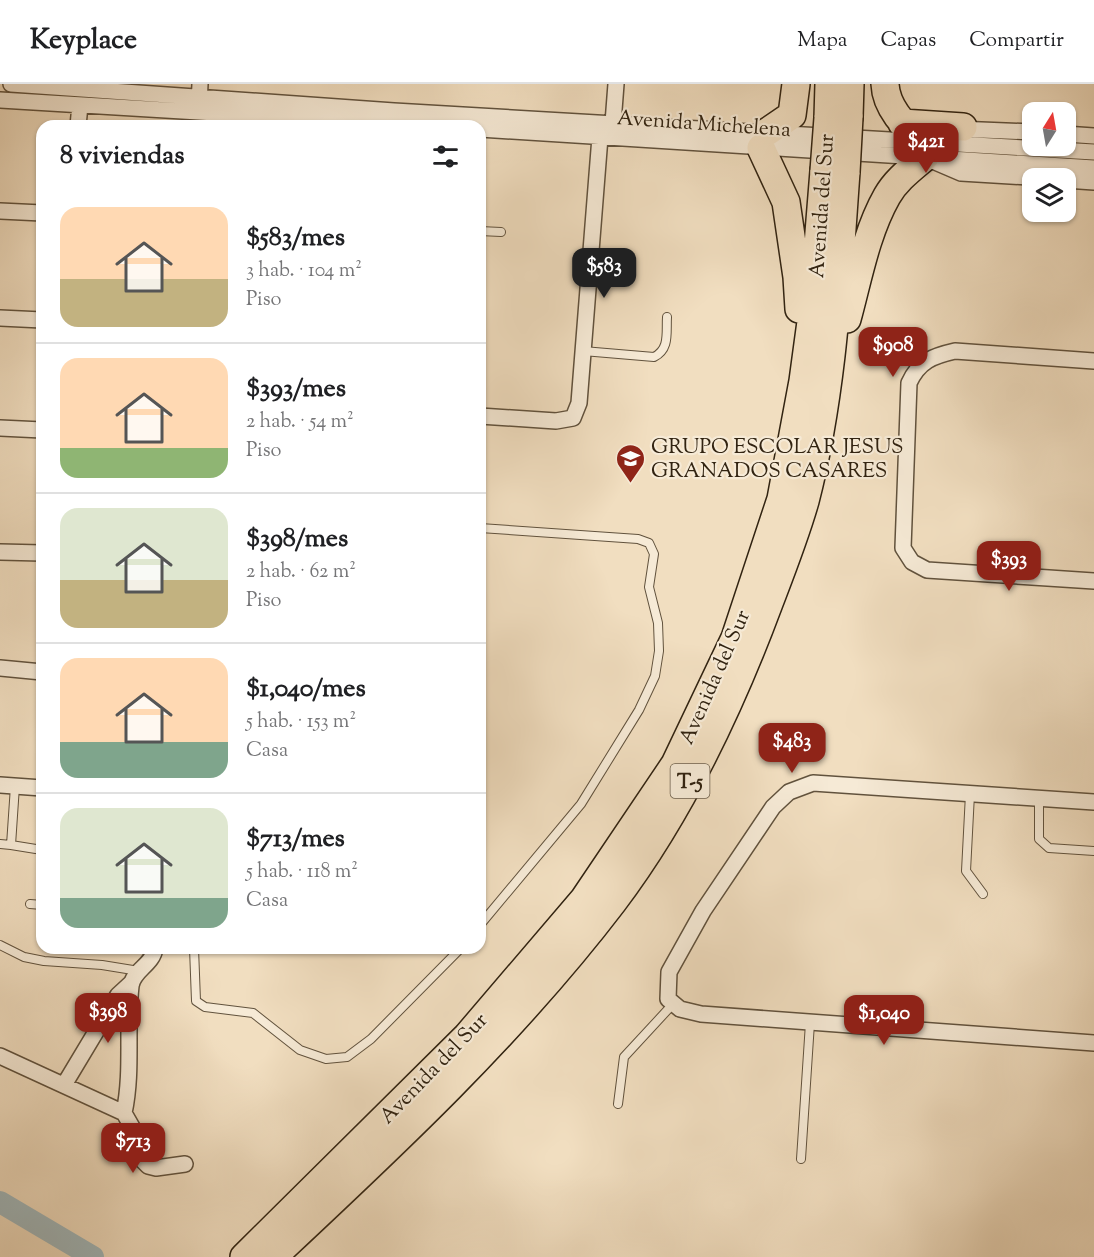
<!DOCTYPE html>
<html lang="es">
<head>
<meta charset="utf-8">
<style>
  :root { --surface:#fff; --page:#f2f2f2; --text:#202124; --muted:#757577; --line:#e0e0e0; --accent:#8f2418 }
  body { margin:0; font-family:"Sorts Mill Goudy",serif; background:var(--page); color:var(--text); height:100vh; display:flex; flex-direction:column; font-size:22px; white-space:nowrap }
  * { box-sizing:border-box; margin:0 }
  p { font-size:20px; color:var(--muted) }
  .icon { flex:none; width:33px; height:33px; fill:none; stroke:currentColor; stroke-width:2; stroke-linecap:round; stroke-linejoin:round }
  .map { position:relative; flex:1; overflow:hidden }
  .sheet { position:absolute; left:36px; top:36px; width:450px; height:834px; display:flex; flex-direction:column; background:var(--surface); border-radius:18px; box-shadow:0 2px 4px #0004 }
  .sheet>* { flex:none }
  .needle { width:39px; rotate:11deg }
  .buttons { position:absolute; left:1022px; top:18px; display:grid; gap:12px }
  .buttons a { display:grid; place-items:center; width:54px; height:54px; border-radius:12px; background:var(--surface); box-shadow:0 2px 4px #0004; font-size:30px }
  .price { position:absolute; translate:-50% -51px; padding:0 14px; border-radius:12px; background:var(--accent); color:#fff; font-size:20px; line-height:39px; filter:drop-shadow(0 2px 3px #0008) }
  .price::after { content:''; position:absolute; left:50%; top:36px; width:18px; height:14px; margin-left:-9px; background:inherit; clip-path:polygon(0 0,100% 0,50% 100%) }
  .price.on { background:#222; color:#fff }
  ul { padding:0; list-style:none }
  li { display:flex; align-items:center; gap:18px; height:150px; padding:0 24px }
  li+li { border-top:2px solid var(--line) }
  li span { display:grid; place-items:center; flex:none; width:168px; height:120px; border-radius:18px; color:#555 }
  li>.icon { margin-inline-start:auto }
  span .icon { width:72px; height:72px; fill:#fffc; stroke-width:1 }
  li b { font-size:26px }
  h2 { display:flex; justify-content:space-between; align-items:center; height:72px; padding:0 24px; font-size:26px }
  header { display:flex; align-items:center; gap:36px; box-sizing:border-box; height:84px; padding:0 30px; background:var(--surface); border-bottom:2px solid var(--line) }
  header strong { font-size:28px }
  nav { display:flex; gap:33px; margin-inline-start:auto; font-size:21px }
  .map>svg:first-child { display:block }
  .lines { fill:none; stroke-linecap:round; stroke-linejoin:round }
  .river { stroke:#a1b9be; stroke-width:22 }
  .lane-casing { stroke:#61523d; stroke-width:10 }
  .street-casing { stroke:#61523d; stroke-width:18 }
  .highway-casing { stroke:#312311; stroke-width:30 }
  .lane { stroke:#f6ead6; stroke-width:8 }
  .street { stroke:#f6ead6; stroke-width:15 }
  .highway { stroke:#f1dec0; stroke-width:27 }
  .highway-bridge-casing { stroke:#312311; stroke-width:30; stroke-linecap:butt }
  .highway-bridge { stroke:#f1dec0; stroke-width:27 }
  .labels { text-anchor:middle; stroke-width:4.5; stroke-linejoin:round; paint-order:stroke }
  .shield { fill:#f6ead6; stroke:#6c5f4c; stroke-width:1.5 }
  .shield-label { font-size:20px; font-weight:bold; fill:#312311 }
  .street-label { font-size:21px; fill:#312311; stroke:#f6ead6 }
  .poi-label { font-size:21px; fill:#312311; stroke:#f6ead6; text-anchor:start }
</style>
</head>
<body>
<header>
<strong>Keyplace</strong>
<nav><a>Mapa</a><a>Capas</a><a>Compartir</a></nav>
</header>
<div class="map">
<svg width="1094" height="1173" viewBox="0 0 1094 1173">
  <rect width="100%" height="100%" fill="#f1dec0"/>
  <filter id="stains"><feTurbulence type="fractalNoise" baseFrequency=".00333" numOctaves="4"/><feColorMatrix values="0 0 0 0 .2 0 0 0 0 .09 0 0 0 0 .02 0 0 0 .5 -.17"/></filter>
  <radialGradient id="worn" r=".72"><stop offset=".6" stop-color="#630" stop-opacity="0"/><stop offset="1" stop-color="#630" stop-opacity=".3"/></radialGradient>
  <g class="lines">
    <path class="river" d="M0,1118L93,1173"/>
    <defs>
      <path id="lane" d="M480,147L501,148
        M583,267L654,273C670,265 666,249 667,233
        M480,444L638,455L649,459L654,470L649,503L658,539L659,567L655,592L639,626L581,720L480,841
        M970,710L966,787L983,810
        M1039,714V755L1049,764L1094,767
        M0,760L11,761L15,702
        M11,761L42,766
        M30,820L42,821
        M0,861L24,873L44,877L102,881L139,887
        M194,864L196,917L205,923L253,929L300,966L326,975L347,973L371,955L461,864
        M618,1020L624,973L673,920
        M801,1075L810,939"/>
      <path id="street" d="M11,0L394,27L1094,68
        M0,16L427,42
        M613,39L616,0
        M78,42L80,21
        M198,42L200,0
        M480,45L1094,84
        M957,45L1032,48
        M1065,50L1094,52
        M933,77L961,89L1045,94
        M1065,96L1094,98
        M0,127L42,129
        M0,234L42,236
        M1094,277L955,267C933,272 919,277 909,299L903,464L912,478L927,486L1094,497
        M480,332L556,337L573,334L579,319L600,53
        M0,344L42,346
        M0,468L42,469
        M0,584L42,588
        M0,701L42,704
        M1094,718L813,699L789,708L773,723L703,827L669,888L668,915L680,925L701,930L1094,959
        M0,972L124,1029L136,1050L143,1077L148,1082L156,1084L185,1080
        M64,1001L118,911L131,899
        M124,1029C133,987 126,944 131,902C133,886 153,881 155,864"/>
      <path id="highway" d="M885,0C886,24 905,43 922,57
        M849,33L850,0
        M828,34L829,0
        M902,39L963,43
        M767,48L792,31L796,0
        M761,64L786,118L797,193L799,225
        M847,235C858,195 866,149 887,112C896,96 911,85 925,73
        M244,1173L467,952L584,815L675,680L735,554L781,415L803,297L813,223L824,87
        M273,1173C392,1062 514,948 613,818C681,728 730,624 769,519C782,485 795,452 805,417C833,309 838,198 846,88"/>
    </defs>
    <use href="#lane" class="lane-casing"/>
    <use href="#street" class="street-casing"/>
    <use href="#highway" class="highway-casing"/>
    <use href="#lane" class="lane"/>
    <use href="#street" class="street"/>
    <use href="#highway" class="highway"/>
    <defs>
      <path id="highway-bridge" d="M824,87L828,34
        M846,88L849,33"/>
    </defs>
    <use href="#highway-bridge" class="highway-bridge-casing"/>
    <use href="#highway-bridge" class="highway-bridge"/>
  </g>
  <defs>
    <symbol id="school-pin" viewBox="-11 -11 22 30"><path d="M0 17L-7.5 6A9.5 9.5 0 1 1 7.5 6Z" fill="#8f2418" stroke="#f6ead6"/><path d="M0-5L7-2L0 1L-7-2ZM-4 1L0 2.5L4 1V4Q0 6-4 4Z" fill="#fff"/></symbol>
  </defs>
  <g fill-rule="evenodd">
    <use href="#school-pin" x="614" y="358" width="33" height="45"/>
  </g>
  <g class="labels">
    <rect class="shield" x="670.5" y="680" width="39" height="34" rx="4.5"/>
    <g class="shield-label">
      <text x="690" y="704">T-5</text>
    </g>
    <g class="street-label">
      <text transform="translate(704 39) rotate(4)" y="7">Avenida Michelena</text>
      <text transform="translate(821 122) rotate(-86)" y="7">Avenida del Sur</text>
      <text transform="translate(714 593) rotate(-66)" y="7">Avenida del Sur</text>
      <text transform="translate(433 984) rotate(-46)" y="7">Avenida del Sur</text>
    </g>
    <g class="poi-label">
      <text x="651" y="369">GRUPO ESCOLAR JESUS<tspan x="651" dy="24">GRANADOS CASARES</tspan></text>
    </g>
  </g>
  <rect width="100%" height="100%" filter="url(#stains)"/>
  <rect width="100%" height="100%" fill="url(#worn)"/>
</svg>
<div class="buttons">
<a><svg class="needle" viewBox="-14 -14 28 28"><path d="M0-13l5 13h-10z" fill="#e53935"/><path d="M0 13l5-13h-10z" fill="#757577"/></svg></a>
<a><svg class="icon" aria-label="layers" viewBox="0 0 24 24"><path d="M12 4l9 5-9 5-9-5zM3 14l9 5 9-5"/></svg></a>
</div>
<b class="price" style="left:926px;top:90px">$421</b>
<b class="price on" style="left:604px;top:215px">$583</b>
<b class="price" style="left:893px;top:294px">$908</b>
<b class="price" style="left:1009px;top:508px">$393</b>
<b class="price" style="left:792px;top:690px">$483</b>
<b class="price" style="left:108px;top:960px">$398</b>
<b class="price" style="left:884px;top:962px">$1,040</b>
<b class="price" style="left:133px;top:1090px">$713</b>
<section class="sheet">
<h2>8 viviendas<svg class="icon" aria-label="filters" viewBox="0 0 24 24"><path d="M4 7h16M4 17h16"/><circle cx="9" cy="7" r="2"/><circle cx="15" cy="17" r="2"/></svg></h2>
<ul>
<li><span style="background:linear-gradient(#ffd9b3 60%,#c2b280 0)"><svg class="icon" aria-label="home" viewBox="0 0 24 24"><path d="M3 11l9-7 9 7M6 9v11h12V9"/></svg></span><div><b>$583/mes</b><p>3 hab. · 104 m²</p><p>Piso</p></div></li>
<li><span style="background:linear-gradient(#ffd9b3 75%,#8fb573 0)"><svg class="icon" aria-label="home" viewBox="0 0 24 24"><path d="M3 11l9-7 9 7M6 9v11h12V9"/></svg></span><div><b>$393/mes</b><p>2 hab. · 54 m²</p><p>Piso</p></div></li>
<li><span style="background:linear-gradient(#dfe7d0 60%,#c2b280 0)"><svg class="icon" aria-label="home" viewBox="0 0 24 24"><path d="M3 11l9-7 9 7M6 9v11h12V9"/></svg></span><div><b>$398/mes</b><p>2 hab. · 62 m²</p><p>Piso</p></div></li>
<li><span style="background:linear-gradient(#ffd9b3 70%,#7fa58c 0)"><svg class="icon" aria-label="home" viewBox="0 0 24 24"><path d="M3 11l9-7 9 7M6 9v11h12V9"/></svg></span><div><b>$1,040/mes</b><p>5 hab. · 153 m²</p><p>Casa</p></div></li>
<li><span style="background:linear-gradient(#dfe7d0 75%,#7fa58c 0)"><svg class="icon" aria-label="home" viewBox="0 0 24 24"><path d="M3 11l9-7 9 7M6 9v11h12V9"/></svg></span><div><b>$713/mes</b><p>5 hab. · 118 m²</p><p>Casa</p></div></li>
</ul>
</section>
</div>
</body>
</html>
